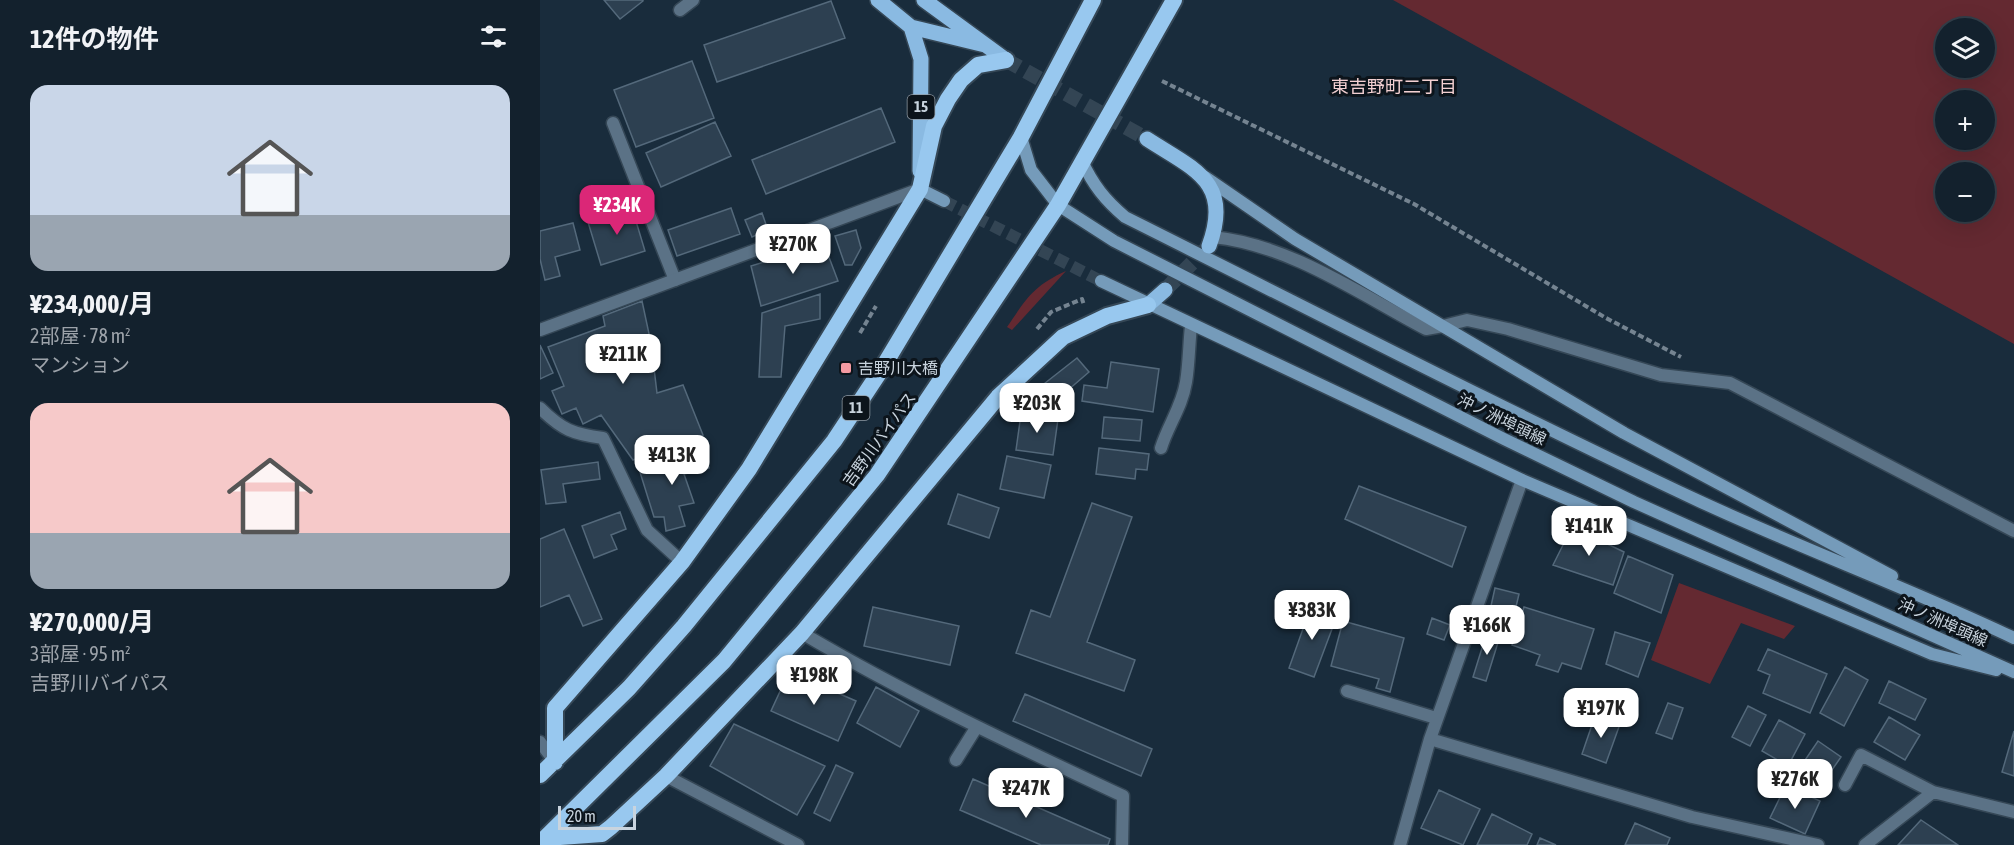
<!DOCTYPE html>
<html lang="ja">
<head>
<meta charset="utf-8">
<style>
  :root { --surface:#13212d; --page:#1c2935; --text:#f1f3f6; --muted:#9da3aa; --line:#323e49; --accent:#db2777 }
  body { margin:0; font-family:"Asap Condensed","Noto Sans JP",sans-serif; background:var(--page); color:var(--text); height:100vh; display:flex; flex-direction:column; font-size:22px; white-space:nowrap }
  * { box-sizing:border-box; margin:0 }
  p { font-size:20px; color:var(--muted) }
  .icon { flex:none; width:33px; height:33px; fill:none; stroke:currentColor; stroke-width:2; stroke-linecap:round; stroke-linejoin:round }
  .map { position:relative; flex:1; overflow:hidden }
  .sheet { display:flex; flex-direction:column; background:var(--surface); width:540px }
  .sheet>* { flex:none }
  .buttons { position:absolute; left:1395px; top:18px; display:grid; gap:12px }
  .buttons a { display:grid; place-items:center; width:60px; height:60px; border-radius:50%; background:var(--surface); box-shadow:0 6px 24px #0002,0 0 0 2px var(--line); font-size:30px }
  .scale { position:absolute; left:18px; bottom:15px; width:78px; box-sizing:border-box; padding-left:6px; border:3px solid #c9d4de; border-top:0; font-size:16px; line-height:21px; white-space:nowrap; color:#c9d4de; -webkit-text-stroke:4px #0c141b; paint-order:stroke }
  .price { position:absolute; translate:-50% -51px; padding:0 14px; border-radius:12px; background:#fff; color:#222; font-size:20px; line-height:39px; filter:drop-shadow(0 2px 3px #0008) }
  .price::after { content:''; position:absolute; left:50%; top:36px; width:18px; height:14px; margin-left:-9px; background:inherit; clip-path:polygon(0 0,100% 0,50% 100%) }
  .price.active { background:var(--accent); color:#fff }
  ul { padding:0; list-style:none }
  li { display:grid; align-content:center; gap:12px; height:318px; padding:0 30px }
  li span { display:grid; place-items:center; height:186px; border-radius:18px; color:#555 }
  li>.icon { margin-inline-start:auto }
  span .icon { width:108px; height:108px; fill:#fffc; stroke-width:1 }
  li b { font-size:26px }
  h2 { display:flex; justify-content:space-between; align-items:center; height:72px; padding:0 30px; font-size:26px }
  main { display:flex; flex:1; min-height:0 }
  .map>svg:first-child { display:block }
  .green { fill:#642931; fill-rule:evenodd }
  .building { fill:#2d4051; stroke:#54697b; stroke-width:1.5 }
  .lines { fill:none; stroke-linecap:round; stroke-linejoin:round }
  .secondary-tunnel { stroke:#334554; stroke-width:12; stroke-dasharray:12 6; stroke-linecap:butt }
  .primary-tunnel { stroke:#334554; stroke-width:15; stroke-dasharray:15 8; stroke-linecap:butt }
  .service-casing { stroke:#354756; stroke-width:15 }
  .minor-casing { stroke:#354756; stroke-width:15 }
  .secondary-casing { stroke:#354756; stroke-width:15 }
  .primary-casing { stroke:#354756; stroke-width:18 }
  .trunk-casing { stroke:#354756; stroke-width:20 }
  .path { stroke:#758491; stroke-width:4; stroke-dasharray:6 3; stroke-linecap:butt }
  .service { stroke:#5b7286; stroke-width:12 }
  .minor { stroke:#5b7286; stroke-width:12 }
  .secondary { stroke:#759bba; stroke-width:12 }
  .primary { stroke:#8abae2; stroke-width:15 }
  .trunk { stroke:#98c8ef; stroke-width:16 }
  .poi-dot { fill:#f49aa2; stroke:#0c141b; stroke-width:2 }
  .labels { text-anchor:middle; stroke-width:6; stroke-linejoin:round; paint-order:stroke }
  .shield { fill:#0c141b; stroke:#909aa4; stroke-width:1.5 }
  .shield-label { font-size:15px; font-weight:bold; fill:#c9d4de }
  .poi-label { font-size:16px; fill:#c9d4de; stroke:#0c141b; text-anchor:start }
  .street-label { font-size:16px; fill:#c9d4de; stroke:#0c141b }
  .neighbourhood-label { font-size:18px; fill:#f3d0d2; stroke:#0c141b }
</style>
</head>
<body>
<main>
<section class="sheet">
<h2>12件の物件<svg class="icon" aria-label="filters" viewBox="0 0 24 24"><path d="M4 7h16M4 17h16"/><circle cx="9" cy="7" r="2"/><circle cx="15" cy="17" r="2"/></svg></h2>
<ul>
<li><span style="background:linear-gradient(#c9d6e8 70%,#9aa5b1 0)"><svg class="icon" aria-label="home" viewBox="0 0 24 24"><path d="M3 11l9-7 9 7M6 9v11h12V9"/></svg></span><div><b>¥234,000/月</b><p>2部屋 · 78 m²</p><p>マンション</p></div></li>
<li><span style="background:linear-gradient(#f6c9c9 70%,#9aa5b1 0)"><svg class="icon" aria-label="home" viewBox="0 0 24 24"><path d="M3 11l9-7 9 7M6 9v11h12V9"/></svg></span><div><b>¥270,000/月</b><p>3部屋 · 95 m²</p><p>吉野川バイパス</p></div></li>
</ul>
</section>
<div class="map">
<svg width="1474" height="845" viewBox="0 0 1474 845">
  <rect width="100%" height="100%" fill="#192c3c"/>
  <path class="green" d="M853,0H1474V344ZM1406,28H1444V68H1406ZM1406,100H1444V140H1406ZM1406,172H1444V212H1406Z
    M526,271L472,330L467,327C487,298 493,286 526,271Z
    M1139,583L1255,626L1244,639L1201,623L1170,684L1111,660Z"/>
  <path class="building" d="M64,0H103V1L80,19Z
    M291,1L305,38L177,82L164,45Z
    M152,61L174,118L96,147L74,90Z
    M341,108L355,142L226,194L212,160Z
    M175,122L191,156L121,187L106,153Z
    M92,208L105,251L61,265L48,222Z
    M191,208L200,234L137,256L128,230Z
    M222,213L228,230L212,237L205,220Z
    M33,223L40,250L15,257L20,276L5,280L0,259V231Z
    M316,230L321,248L312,265H305L295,236Z
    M284,244L298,281L221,306L211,266Z
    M280,294V319L245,326L241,377H219L222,313Z
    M102,301L111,343L117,393L143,385L163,435L93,460L61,415L43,424L36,408L22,414L12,391L24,386L8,347L65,326L63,316Z
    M0,345L13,373L0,379Z
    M537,358L549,372L513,403L500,387Z
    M571,362L619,369L613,412L542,401L544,385L567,388Z
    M481,414L518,419L513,455L476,450Z
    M564,417L602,420L600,441L562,438Z
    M165,448L169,468L144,474L154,503L139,506L145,526L126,531L124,517H114L99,469Z
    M559,448L609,454L607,470L596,469L595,479L556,474Z
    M467,456L511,465L504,498L460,489Z
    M58,462L60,479L23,484L26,502L6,504L1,470Z
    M819,486L926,527L912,567L805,519Z
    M418,494L459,508L449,538L408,524Z
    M552,503L592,517L547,642L595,660L584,691L476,653L491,610L510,617Z
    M80,512L86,529L71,535L77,549L54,558L42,526Z
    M1032,527L1084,552L1073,585L1013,565Z
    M24,529L62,619L43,626L29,595L0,607V539Z
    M1088,556L1133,575L1121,613L1074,593Z
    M955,588L979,594L975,611L951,606Z
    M774,598L789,604L781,625L792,629L774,677L749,668Z
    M333,607L419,626L410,665L324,646Z
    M984,607L1054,629L1041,669L1022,663L1018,672L996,665L1000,655L972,645Z
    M892,618L910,625L904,640L887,634Z
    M803,621L864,638L850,692L836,688L839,679L791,666Z
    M947,632L960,636L946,681L933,677Z
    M1075,632L1110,643L1098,677L1066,664Z
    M1228,649L1287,674L1270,713L1223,693L1230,675L1218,670Z
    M1305,667L1328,680L1304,726L1280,713Z
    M249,672L316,701L298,741L231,711Z
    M1349,681L1386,699L1375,720L1339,703Z
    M336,687L379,711L360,747L317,723Z
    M485,694L612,749L601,776L473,721Z
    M1128,703L1143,708L1132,739L1116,733Z
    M1208,706L1226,715L1210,746L1192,737Z
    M1055,716L1080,724L1066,763L1042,754Z
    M1349,717L1380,735L1365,760L1334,742Z
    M1239,720L1265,734L1248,766L1222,751Z
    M194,724L285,766L257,815L170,766Z
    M1474,731V776L1462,772Z
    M1278,741L1301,757L1280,787L1257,772Z
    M296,765L313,773L290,821L274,813Z
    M433,779L570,839L568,845H501L420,810Z
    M1246,785L1280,801L1265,834L1230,818Z
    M899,790L940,809L923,845L881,828Z
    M952,814L992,834L987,845H937Z
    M1381,820L1418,845H1358Z
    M1095,823L1130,838L1127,845H1085Z
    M1000,838L1016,845H997Z"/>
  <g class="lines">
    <path class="secondary-tunnel" d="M404,201L561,281"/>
    <path class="primary-tunnel" d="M466,60L607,139
      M625,290L669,246"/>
    <defs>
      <path id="service" d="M73,123L135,280
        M903,326L927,320L968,329L1121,375L1190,383L1474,531
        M621,448C628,425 642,407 646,382C649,364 649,344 651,326"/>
      <path id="minor" d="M140,10L153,0
        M673,237C750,245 818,293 886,329L903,326
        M0,330L380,189
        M0,408C22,430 33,434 63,438L107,530L142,562
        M262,633C365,694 474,745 583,796L582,845
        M807,691L896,718
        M890,739L982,480
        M0,742L15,762
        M416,760L436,728
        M126,776L258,845
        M1305,785L1321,755L1393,792
        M860,845L890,739L1152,817L1278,845
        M1325,845L1393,792L1474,812"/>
      <path id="secondary" d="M481,137L491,170L518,205L574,241L964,439L1094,502L1474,672
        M542,161C553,185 565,200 585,217C777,313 967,411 1161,502C1265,550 1371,589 1474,638
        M665,177L755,239L1084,433L1352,576
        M380,189L404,201
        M561,281L982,480L1392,654L1456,670"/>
      <path id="primary" d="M338,0L371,27L445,45
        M384,0L466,60
        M371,27L381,59L380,171
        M607,139C653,169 693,181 669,246
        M608,305L625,290"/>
      <path id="trunk" d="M15,762V708L142,562L209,469L380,189L394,126L408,99L421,80L438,65L466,60
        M0,775L89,688L144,626L294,441L343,367L481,137L553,0
        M6,838L62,834L71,827L126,776L262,633L458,397L523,337L567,316L608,305
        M0,843L184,661L337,475L518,205L634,0"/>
    </defs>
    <use href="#service" class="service-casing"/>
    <use href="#minor" class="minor-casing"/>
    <use href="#secondary" class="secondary-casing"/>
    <use href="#primary" class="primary-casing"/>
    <use href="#trunk" class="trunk-casing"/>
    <path class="path" d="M622,81L874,204L1066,318L1141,357
      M497,329L511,312L542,299L544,305
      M320,333L336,306"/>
    <use href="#service" class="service"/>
    <use href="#minor" class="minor"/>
    <use href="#secondary" class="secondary"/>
    <use href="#primary" class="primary"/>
    <use href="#trunk" class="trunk"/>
  </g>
  <rect class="poi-dot" x="300" y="362" width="12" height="12" rx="3"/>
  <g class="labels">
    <g class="shield">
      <rect x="367.5" y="95" width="27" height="24" rx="4.5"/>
      <rect x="302.5" y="396" width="27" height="24" rx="4.5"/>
    </g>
    <g class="shield-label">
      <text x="381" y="112">15</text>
      <text x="316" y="413">11</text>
    </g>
    <g class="poi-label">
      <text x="318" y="374">吉野川大橋</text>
    </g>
    <g class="street-label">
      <text transform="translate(962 419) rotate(26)" y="6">沖ノ洲埠頭線</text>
      <text transform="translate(339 439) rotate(-54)" y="6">吉野川バイパス</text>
      <text transform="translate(1403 622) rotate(24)" y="6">沖ノ洲埠頭線</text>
    </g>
    <g class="neighbourhood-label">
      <text x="854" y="93">東吉野町二丁目</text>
    </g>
  </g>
</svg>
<div class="buttons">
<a><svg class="icon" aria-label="layers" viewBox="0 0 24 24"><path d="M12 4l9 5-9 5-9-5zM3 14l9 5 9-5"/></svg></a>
<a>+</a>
<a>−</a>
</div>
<div class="scale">20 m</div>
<b class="price active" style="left:77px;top:236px">¥234K</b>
<b class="price" style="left:253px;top:275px">¥270K</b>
<b class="price" style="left:83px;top:385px">¥211K</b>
<b class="price" style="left:497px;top:434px">¥203K</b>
<b class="price" style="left:132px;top:486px">¥413K</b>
<b class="price" style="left:1049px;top:557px">¥141K</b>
<b class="price" style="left:772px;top:641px">¥383K</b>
<b class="price" style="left:947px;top:656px">¥166K</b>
<b class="price" style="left:274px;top:706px">¥198K</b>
<b class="price" style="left:1061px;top:739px">¥197K</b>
<b class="price" style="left:1255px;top:810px">¥276K</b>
<b class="price" style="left:486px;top:819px">¥247K</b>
</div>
</main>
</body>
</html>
